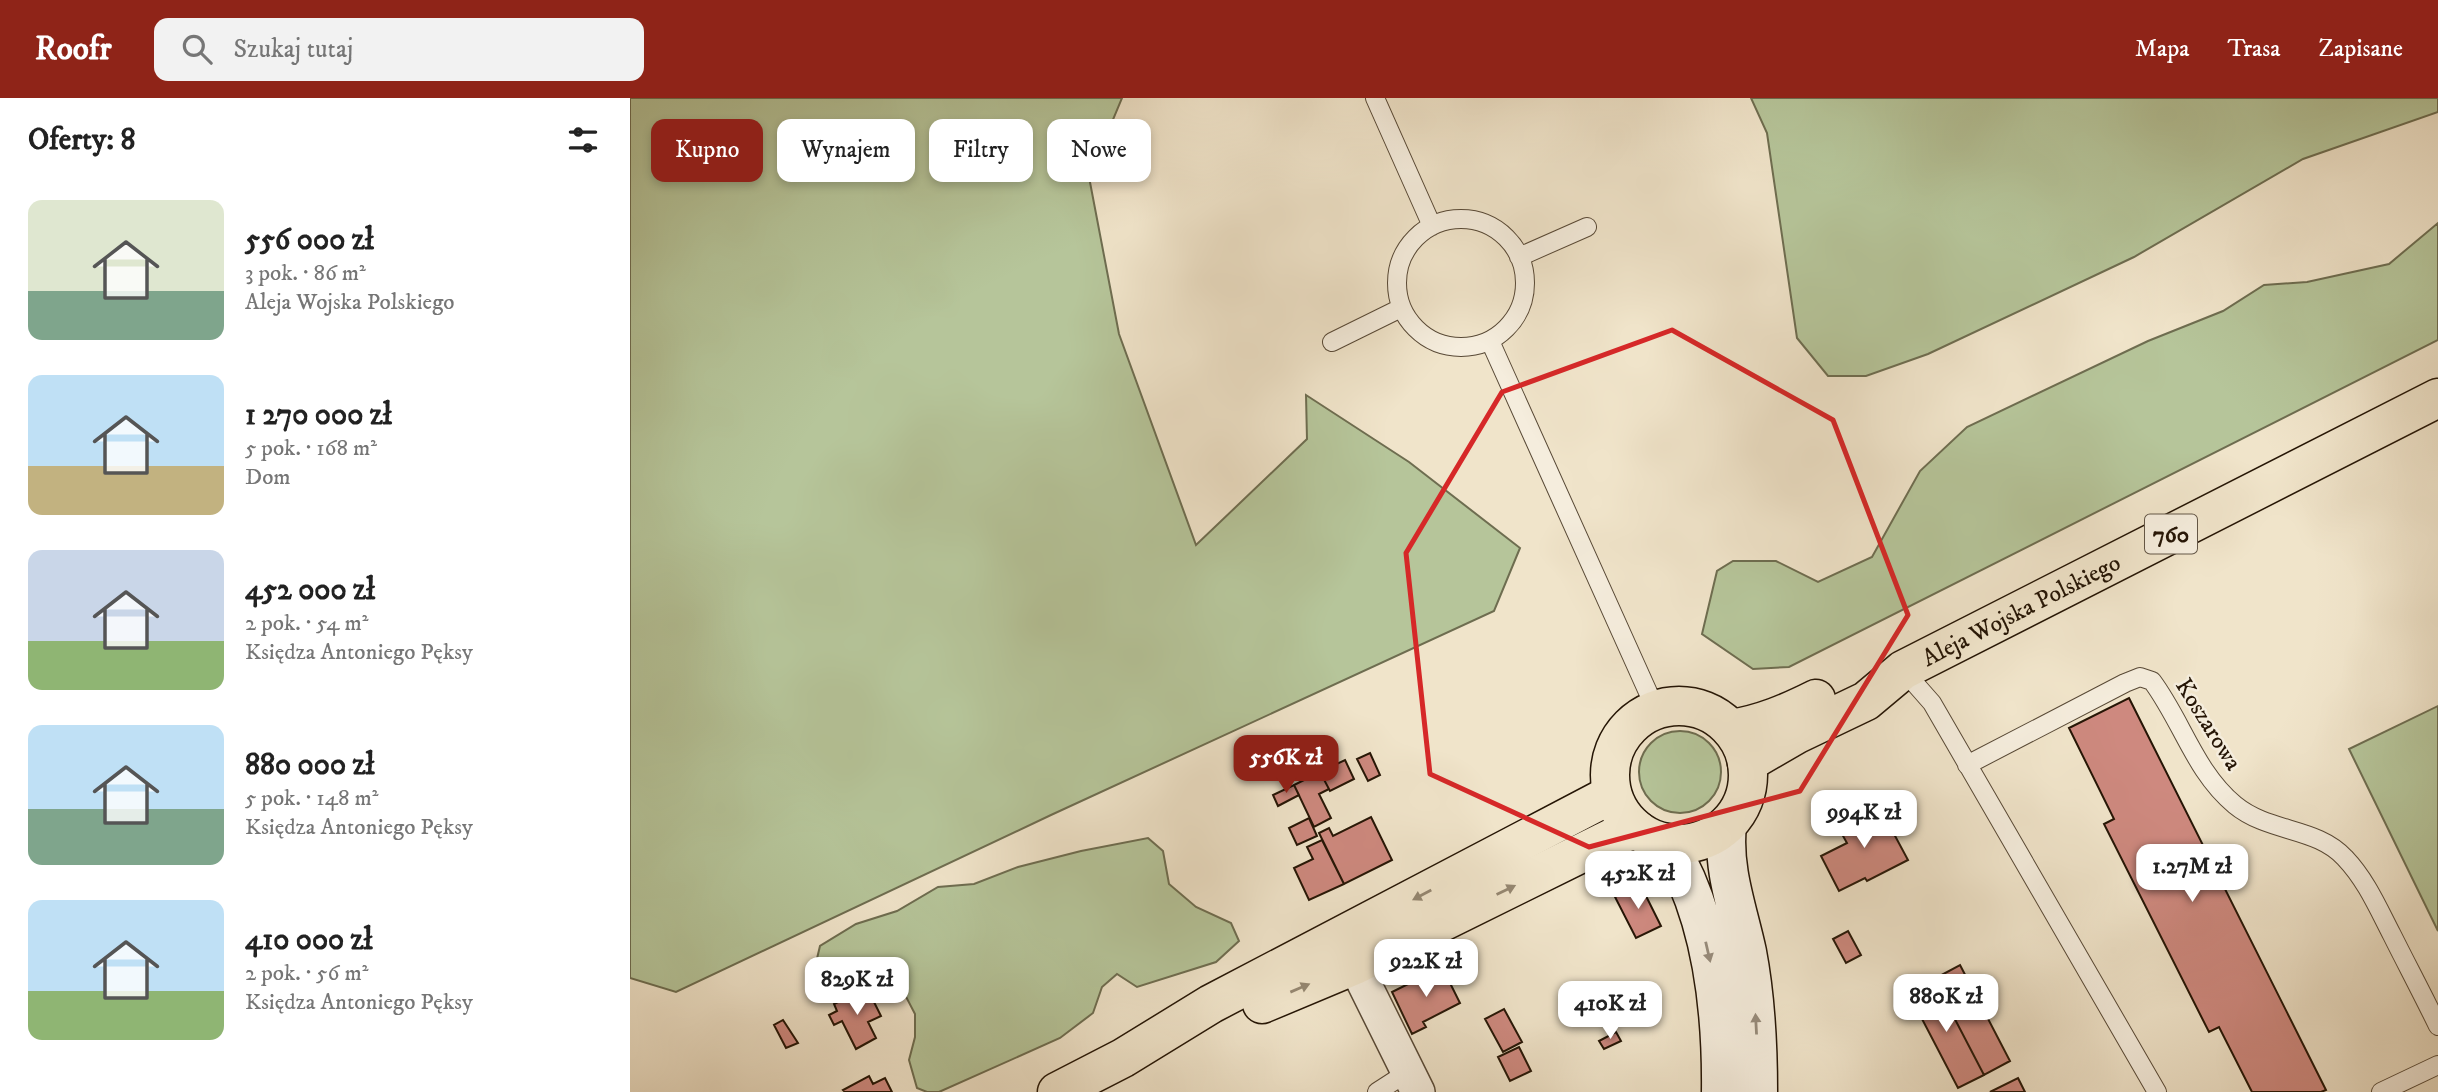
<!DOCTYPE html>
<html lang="pl">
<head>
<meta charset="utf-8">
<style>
  :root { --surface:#fff; --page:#f2f2f2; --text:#222; --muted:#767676; --accent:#8f2418 }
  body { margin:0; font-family:"IM FELL DW Pica",serif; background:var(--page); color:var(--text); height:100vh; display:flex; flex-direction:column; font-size:26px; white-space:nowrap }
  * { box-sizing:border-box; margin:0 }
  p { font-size:23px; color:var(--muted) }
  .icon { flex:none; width:38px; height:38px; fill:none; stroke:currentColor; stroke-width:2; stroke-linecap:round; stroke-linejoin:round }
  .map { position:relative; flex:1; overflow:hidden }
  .panel { display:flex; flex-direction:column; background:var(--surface); width:630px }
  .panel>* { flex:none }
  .banner { position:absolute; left:21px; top:21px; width:665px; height:63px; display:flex; gap:14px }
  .price { position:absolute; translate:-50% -60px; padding:0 16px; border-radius:14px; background:#fff; color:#222; font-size:23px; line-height:46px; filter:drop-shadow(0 2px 4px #0008) }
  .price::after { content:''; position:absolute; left:50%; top:42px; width:21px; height:16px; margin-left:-10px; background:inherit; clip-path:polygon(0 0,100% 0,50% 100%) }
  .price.current { background:var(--accent); color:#fff }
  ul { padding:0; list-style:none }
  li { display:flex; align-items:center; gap:21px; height:175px; padding:0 28px }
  li span { display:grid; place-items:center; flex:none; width:196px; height:140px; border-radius:14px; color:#555 }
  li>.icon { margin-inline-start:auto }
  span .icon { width:84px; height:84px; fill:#fffc; stroke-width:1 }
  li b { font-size:30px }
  h2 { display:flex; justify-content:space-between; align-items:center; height:84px; padding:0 28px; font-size:30px }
  .chip { padding:0 24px; border-radius:14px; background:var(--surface); box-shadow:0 4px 10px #0003; font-size:24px; line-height:63px }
  .chip.current { background:var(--accent); color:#fff }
  header { display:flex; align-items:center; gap:42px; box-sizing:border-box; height:98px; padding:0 35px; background:var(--accent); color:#fff }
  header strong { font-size:33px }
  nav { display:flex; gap:38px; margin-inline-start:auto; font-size:24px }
  .search { width:490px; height:63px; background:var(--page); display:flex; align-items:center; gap:18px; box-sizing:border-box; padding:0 24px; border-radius:14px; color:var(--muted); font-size:26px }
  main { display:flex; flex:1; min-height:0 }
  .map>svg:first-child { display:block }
  .green { fill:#b6c59a; stroke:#6e6d50; stroke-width:2 }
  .building { fill:#ce897f; stroke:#251505; stroke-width:2 }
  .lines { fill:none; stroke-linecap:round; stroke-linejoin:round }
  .lane-casing { stroke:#584936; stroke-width:20 }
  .street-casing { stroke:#584936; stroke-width:36 }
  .secondary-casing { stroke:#251505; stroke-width:41 }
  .primary-casing { stroke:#251505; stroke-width:41 }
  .lane { stroke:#f5eddd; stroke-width:18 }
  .street { stroke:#f5eddd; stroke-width:33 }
  .secondary { stroke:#f5eddd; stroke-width:38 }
  .primary { stroke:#f0e4ca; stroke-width:38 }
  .oneway { fill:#958771 }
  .oneway2 { fill:#978c7c }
  .marked { fill:none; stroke:#d62828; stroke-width:5; stroke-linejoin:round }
  .labels { text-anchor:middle; stroke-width:5; stroke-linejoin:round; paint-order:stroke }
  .shield { fill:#f5eddd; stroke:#635646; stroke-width:2 }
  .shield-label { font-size:23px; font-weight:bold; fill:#251505 }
  .street-label { font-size:24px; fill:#251505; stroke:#f5eddd }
</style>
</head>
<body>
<header>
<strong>Roofr</strong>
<div class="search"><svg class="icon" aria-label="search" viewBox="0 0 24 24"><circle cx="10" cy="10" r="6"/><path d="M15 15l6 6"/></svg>Szukaj tutaj</div>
<nav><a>Mapa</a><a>Trasa</a><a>Zapisane</a></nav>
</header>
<main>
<section class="panel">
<h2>Oferty: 8<svg class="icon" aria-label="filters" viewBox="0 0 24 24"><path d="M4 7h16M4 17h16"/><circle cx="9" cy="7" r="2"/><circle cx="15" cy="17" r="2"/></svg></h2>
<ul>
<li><span style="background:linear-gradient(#dfe7d0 65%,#7fa58c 0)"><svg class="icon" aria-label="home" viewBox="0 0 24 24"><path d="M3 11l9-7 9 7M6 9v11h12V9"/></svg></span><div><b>556 000 zł</b><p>3 pok. · 86 m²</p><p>Aleja Wojska Polskiego</p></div></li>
<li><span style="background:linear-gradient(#bfe0f5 65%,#c2b280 0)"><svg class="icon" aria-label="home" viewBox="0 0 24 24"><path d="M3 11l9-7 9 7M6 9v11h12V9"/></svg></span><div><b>1 270 000 zł</b><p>5 pok. · 168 m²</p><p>Dom</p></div></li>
<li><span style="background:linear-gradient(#c9d6e8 65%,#8fb573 0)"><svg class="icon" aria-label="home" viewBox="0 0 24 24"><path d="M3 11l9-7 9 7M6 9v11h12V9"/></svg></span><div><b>452 000 zł</b><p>2 pok. · 54 m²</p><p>Księdza Antoniego Pęksy</p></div></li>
<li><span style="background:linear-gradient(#bfe0f5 60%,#7fa58c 0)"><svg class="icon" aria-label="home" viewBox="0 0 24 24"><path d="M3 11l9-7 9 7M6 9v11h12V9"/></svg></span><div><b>880 000 zł</b><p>5 pok. · 148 m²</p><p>Księdza Antoniego Pęksy</p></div></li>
<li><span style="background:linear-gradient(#bfe0f5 65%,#8fb573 0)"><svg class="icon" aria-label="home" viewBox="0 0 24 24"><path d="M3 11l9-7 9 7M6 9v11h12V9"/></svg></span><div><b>410 000 zł</b><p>2 pok. · 56 m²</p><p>Księdza Antoniego Pęksy</p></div></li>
</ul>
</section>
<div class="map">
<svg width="1808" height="994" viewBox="0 0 1808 994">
  <rect width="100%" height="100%" fill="#f0e4ca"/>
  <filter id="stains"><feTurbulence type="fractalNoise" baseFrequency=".00286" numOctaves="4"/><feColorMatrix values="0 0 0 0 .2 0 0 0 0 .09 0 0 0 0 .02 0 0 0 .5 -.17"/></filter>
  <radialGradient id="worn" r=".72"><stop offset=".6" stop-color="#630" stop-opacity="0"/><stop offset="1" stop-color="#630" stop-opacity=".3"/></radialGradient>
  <path class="green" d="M0,0H492L459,79L489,236L566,447L677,341L676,297L779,364L890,450L864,513L421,717L46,894L0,880Z
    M1121,0H1808V14L1673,61L1504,159L1298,256L1236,278H1198L1167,240L1137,35Z
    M1808,125V242L1159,569L1123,571L1072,536L1087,473L1103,463H1146L1188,484L1242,459L1290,373L1337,329L1518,243L1593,213L1634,187L1677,184L1759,166Z
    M1808,608V833L1719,651Z
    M1009 674a41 41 0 1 1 82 0a41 41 0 1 1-82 0Z
    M518,740L533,753L539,786L566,809L601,825L609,843L586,864L507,889L487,876L472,889L463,915L430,940L309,994H297L287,990L279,962L285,939V916L271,889L242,881L204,877L185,869L190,848L226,826L267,813L308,789L344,786L388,769L451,753Z"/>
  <path class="building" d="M1499,600L1696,992L1691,994H1622L1589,929L1579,934L1474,726L1484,721L1439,630Z
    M740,655L750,677L738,683L727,661Z
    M715,662L724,681L700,693L690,674Z
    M690,674L699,691L689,696L701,720L684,729L664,687Z
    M664,687L669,697L648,708L643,697Z
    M1249,708L1278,762L1237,783L1235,780L1209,793L1191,758L1217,745L1208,729Z
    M741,719L762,762L714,786L689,735L699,730L703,738Z
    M679,720L687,738L667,747L659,730Z
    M692,742L714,786L679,802L664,770L683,761L677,749Z
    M1010,786L1031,828L1006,840L985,799Z
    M1218,833L1231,857L1216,865L1203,841Z
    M1330,867L1380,963L1354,977L1304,881Z
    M812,869L830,905L793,924L796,929L782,936L762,894Z
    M1304,881L1354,977L1328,990L1278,894Z
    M237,890L251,918L238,924L246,940L226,951L212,923L204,927L199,917L207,913L204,906Z
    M874,911L892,944L873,954L855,921Z
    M153,922L168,945L156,950L144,927Z
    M986,934L991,943L974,951L969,943Z
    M889,949L901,973L880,983L868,959Z
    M239,978L243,986L255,980L262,994H215L213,992Z
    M1388,980L1395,994H1360Z"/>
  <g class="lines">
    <defs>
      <path id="lane" d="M745,0L802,128
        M767 185a64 64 0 1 1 128 0a64 64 0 1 1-128 0Z
        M889,159L957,129
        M860,243L1026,612
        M702,244L771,210
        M1273,572L1302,605L1527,994
        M1337,667L1495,585L1510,579L1522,583C1552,623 1565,674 1605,707C1639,735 1687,729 1715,760C1736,782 1748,810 1762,837C1777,867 1793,897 1808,928
        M747,994L778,974
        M1751,994L1808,967"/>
      <path id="street" d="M725,867L788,994"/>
      <path id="secondary" d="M1097,727C1092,771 1108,812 1117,854C1126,901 1128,947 1128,994
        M1037,745C1082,817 1092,911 1091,994"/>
      <g id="primary">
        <circle cx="1049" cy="677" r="69"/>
        <path d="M1101,631C1132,626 1158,615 1186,601"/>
        <path id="s1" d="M1117,665L1167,636L1236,603L1273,572L1808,300"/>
        <path d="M632,906L725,867L990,736L1007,732"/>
        <path d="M427,994L493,960L581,906L982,696"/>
      </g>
    </defs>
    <use href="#lane" class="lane-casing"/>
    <use href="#street" class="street-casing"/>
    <use href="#secondary" class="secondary-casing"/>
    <use href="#primary" class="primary-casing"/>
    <use href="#lane" class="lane"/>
    <use href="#street" class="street"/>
    <use href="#secondary" class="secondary"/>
    <use href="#primary" class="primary"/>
  </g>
  <defs><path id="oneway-solid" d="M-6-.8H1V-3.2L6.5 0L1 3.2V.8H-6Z" transform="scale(1.75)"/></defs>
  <g class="oneway">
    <use href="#oneway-solid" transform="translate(876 792) rotate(-26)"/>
    <use href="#oneway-solid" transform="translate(792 797) rotate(152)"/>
    <use href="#oneway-solid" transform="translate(670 890) rotate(-23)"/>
  </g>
  <g class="oneway2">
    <use href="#oneway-solid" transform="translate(1078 854) rotate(77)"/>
    <use href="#oneway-solid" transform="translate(1126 926) rotate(-93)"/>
  </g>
  <path class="marked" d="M1042,232L1203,322L1278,517L1170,693L959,749L800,676L776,455L872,294Z"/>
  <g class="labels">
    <rect class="shield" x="1515" y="416.5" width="52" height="39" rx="5"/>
    <g class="shield-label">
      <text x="1541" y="444">760</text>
    </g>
    <g class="street-label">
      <text dy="8" stroke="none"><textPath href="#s1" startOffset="315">Aleja Wojska Polskiego</textPath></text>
      <text transform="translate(1579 626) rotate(58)" y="8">Koszarowa</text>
    </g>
  </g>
  <rect width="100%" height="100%" filter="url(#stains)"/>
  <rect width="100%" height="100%" fill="url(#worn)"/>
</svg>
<b class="price current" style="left:656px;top:697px">556K zł</b>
<b class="price" style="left:1234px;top:752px">994K zł</b>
<b class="price" style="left:1562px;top:806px">1.27M zł</b>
<b class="price" style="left:1008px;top:813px">452K zł</b>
<b class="price" style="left:796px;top:901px">922K zł</b>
<b class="price" style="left:227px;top:919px">829K zł</b>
<b class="price" style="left:1316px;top:936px">880K zł</b>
<b class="price" style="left:980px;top:943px">410K zł</b>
<div class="banner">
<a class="chip current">Kupno</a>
<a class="chip">Wynajem</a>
<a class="chip">Filtry</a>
<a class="chip">Nowe</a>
</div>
</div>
</main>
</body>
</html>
